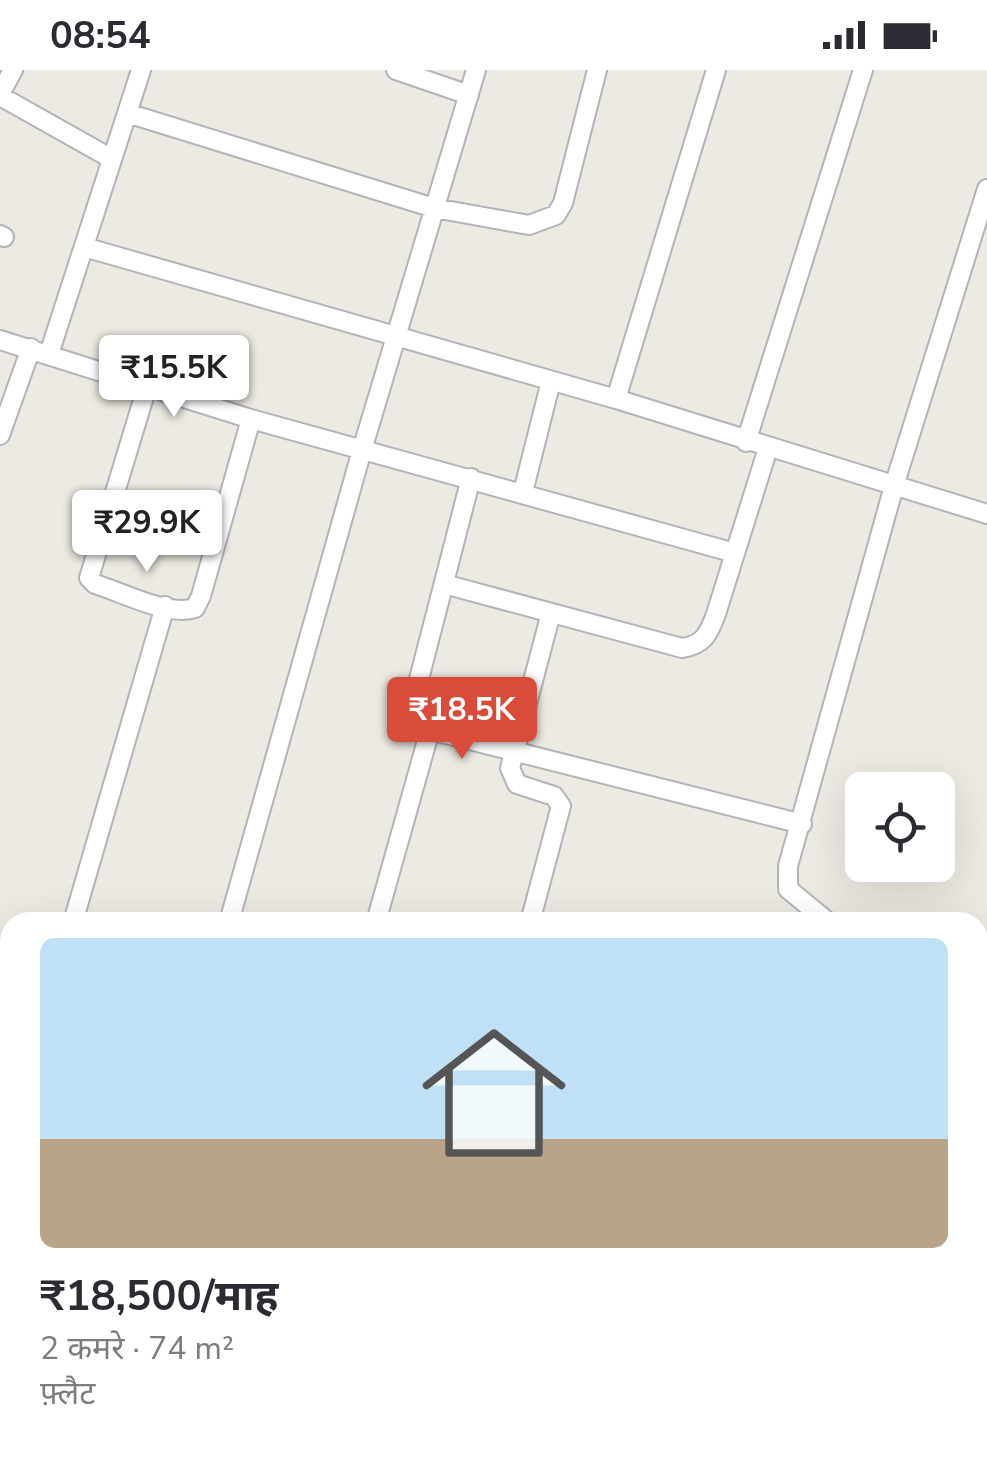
<!DOCTYPE html>
<html lang="hi">
<head>
<meta charset="utf-8">
<style>
  :root { --surface:#fff; --page:#f7f7f7; --text:#2b2b33; --muted:#7c7c81; --accent:#da4c3a }
  body { margin:0; font-family:"Nunito Sans","Noto Sans Devanagari",sans-serif; background:var(--page); color:var(--text); height:100vh; display:flex; flex-direction:column; font-size:38px; white-space:nowrap }
  * { box-sizing:border-box; margin:0 }
  p { font-size:32px; color:var(--muted) }
  .icon { flex:none; width:55px; height:55px; fill:none; stroke:currentColor; stroke-width:2; stroke-linecap:round; stroke-linejoin:round }
  .map { position:relative; flex:1; overflow:hidden }
  .panel { position:absolute; left:0px; top:842px; width:988px; height:552px; display:flex; flex-direction:column; background:var(--surface); border-radius:30px 30px 0 0; box-shadow:0 10px 40px #0002 }
  .panel>* { flex:none }
  .controls { position:absolute; left:845px; top:702px; display:grid; gap:20px }
  .controls a { display:grid; place-items:center; width:110px; height:110px; border-radius:15px; background:var(--surface); box-shadow:0 10px 40px #0002; font-size:50px }
  .price { position:absolute; translate:-50% -85px; padding:0 22px; border-radius:10px; background:#fff; color:#222; font-size:32px; line-height:65px; filter:drop-shadow(0 2px 5px #0008) }
  .price::after { content:''; position:absolute; left:50%; top:60px; width:30px; height:22px; margin-left:-15px; background:inherit; clip-path:polygon(0 0,100% 0,50% 100%) }
  .price.current { background:var(--accent); color:#fff }
  ul { padding:0; list-style:none }
  li { display:grid; align-content:center; gap:20px; height:530px; padding:0 40px }
  li span { display:grid; place-items:center; height:310px; border-radius:15px; color:#555 }
  li>.icon { margin-inline-start:auto }
  span .icon { width:180px; height:180px; fill:#fffc; stroke-width:1 }
  li b { font-size:42px }
  .status { display:flex; justify-content:space-between; align-items:center; height:70px; padding:0 50px; background:var(--surface); direction:ltr }
  .status svg { height:28px; fill:currentColor }
  .map>svg:first-child { display:block }
  .lines { fill:none; stroke-linecap:round; stroke-linejoin:round }
  .minor-casing { stroke:#b3b4b8; stroke-width:22 }
  .tertiary-casing { stroke:#b3b4b8; stroke-width:28 }
  .minor { stroke:#fff; stroke-width:18 }
  .tertiary { stroke:#fff; stroke-width:22 }
</style>
</head>
<body>
<div class="status"><b>08:54</b><svg viewBox="0 0 49 12"><path d="M0 12V9h3v3zM5 12V6h3v6zM10 12V3h3v9zM15 12V0h3v12zM26 1h20v11H26zM47 4h2v5h-2z"/></svg></div>
<div class="map">
<svg width="987" height="1393" viewBox="0 0 987 1393">
  <rect width="100%" height="100%" fill="#eceae2"/>
  <g class="lines">
    <defs>
      <path id="minor" d="M396,0L469,25
        M0,24L13,0
        M0,26L112,89
        M127,43L434,138L529,155L556,145L563,133L597,0
        M0,165L4,167
        M84,177L616,329L987,444
        M0,270L251,349L735,483
        M49,284L141,0
        M147,317L89,508L95,514C121,522 169,547 195,538L201,526L251,349
        M616,329L716,0
        M0,365L31,278
        M746,372L863,0
        M471,408L411,640L413,651L430,660L802,754
        M523,422L551,311
        M444,514L682,578C704,575 709,563 716,544L768,378
        M73,852L165,536
        M229,852L362,380L476,0
        M376,852L430,660
        M530,852L561,736L554,726L517,714L510,698L551,543
        M828,852L788,819V796L894,416L987,119
        M978,884L987,887
        M0,1217L10,1174
        M666,1385L691,1393
        M583,1393L587,1385
        M851,1393L853,1385"/>
      <path id="tertiary" d="M0,1089L10,1093
        M948,1385L976,1393"/>
    </defs>
    <use href="#minor" class="minor-casing"/>
    <use href="#tertiary" class="tertiary-casing"/>
    <use href="#minor" class="minor"/>
    <use href="#tertiary" class="tertiary"/>
  </g>
</svg>
<div class="controls">
<a><svg class="icon" aria-label="locate" viewBox="0 0 24 24"><circle cx="12" cy="12" r="6"/><path d="M12 2v4M12 18v4M2 12h4M18 12h4"/></svg></a>
</div>
<b class="price" style="left:174px;top:350px">₹15.5K</b>
<b class="price" style="left:147px;top:505px">₹29.9K</b>
<b class="price current" style="left:462px;top:692px">₹18.5K</b>
<section class="panel">
<ul>
<li><span style="background:linear-gradient(#bfe0f5 65%,#b9a48a 0)"><svg class="icon" aria-label="home" viewBox="0 0 24 24"><path d="M3 11l9-7 9 7M6 9v11h12V9"/></svg></span><div><b>₹18,500/माह</b><p>2 कमरे · 74 m²</p><p>फ़्लैट</p></div></li>
</ul>
</section>
</div>
</body>
</html>
